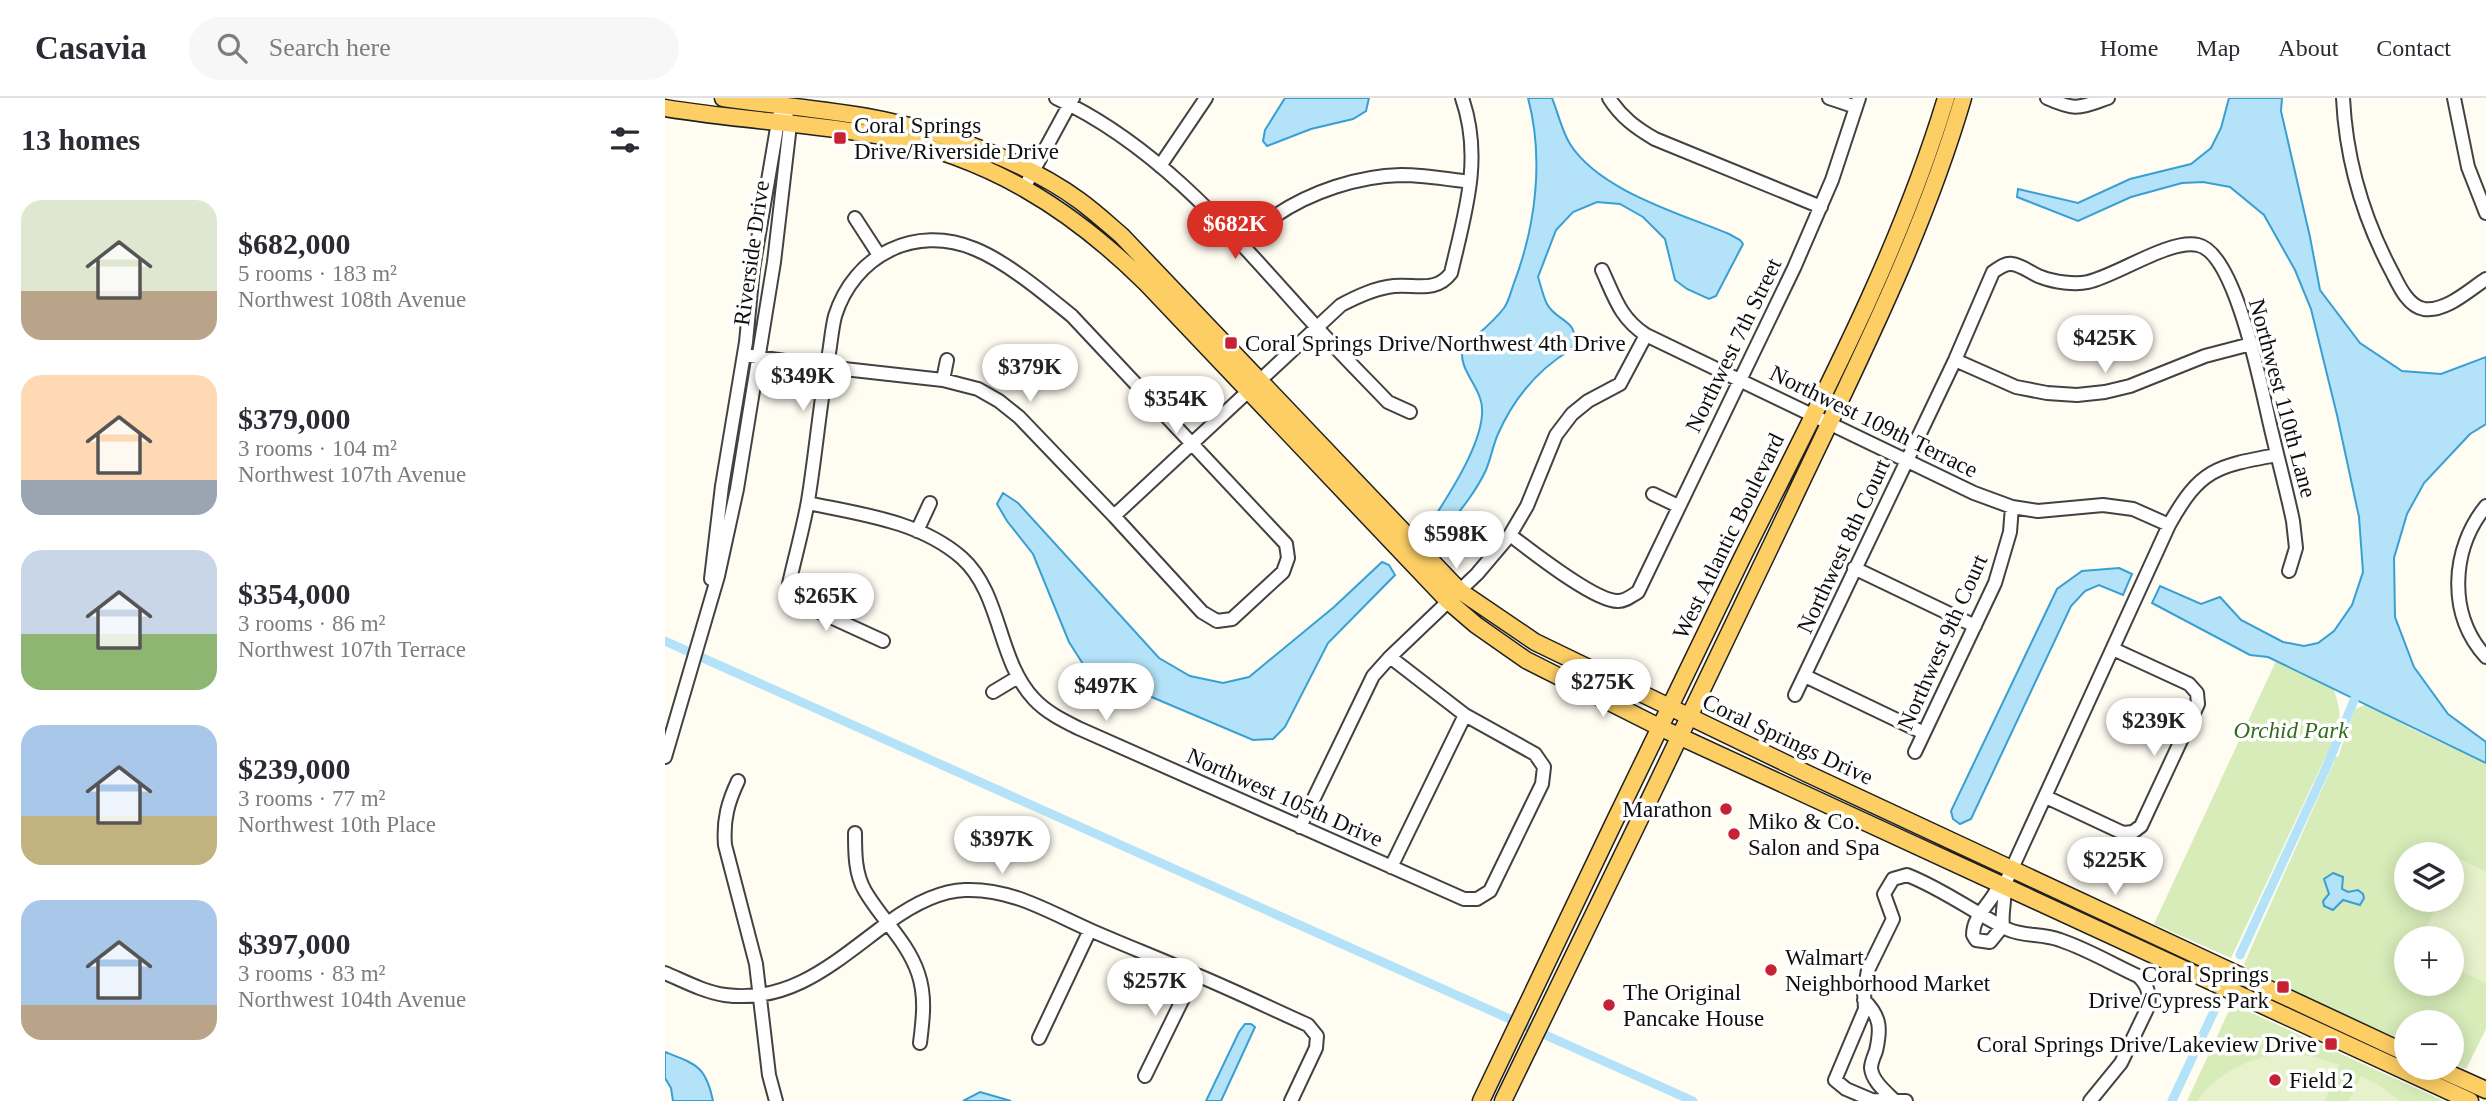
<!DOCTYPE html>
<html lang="en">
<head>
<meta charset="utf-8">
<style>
  :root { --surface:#fff; --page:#f7f7f7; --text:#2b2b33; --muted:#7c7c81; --line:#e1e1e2; --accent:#d93025 }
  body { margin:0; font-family:"Times New Roman",serif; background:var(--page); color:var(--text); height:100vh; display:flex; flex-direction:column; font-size:26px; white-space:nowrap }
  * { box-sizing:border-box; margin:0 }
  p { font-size:23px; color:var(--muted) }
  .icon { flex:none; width:38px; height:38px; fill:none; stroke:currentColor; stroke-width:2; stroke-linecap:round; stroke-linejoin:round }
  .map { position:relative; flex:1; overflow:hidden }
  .panel { display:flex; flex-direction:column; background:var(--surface); width:665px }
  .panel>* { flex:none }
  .tools { position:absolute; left:1729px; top:744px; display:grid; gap:14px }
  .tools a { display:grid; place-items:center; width:70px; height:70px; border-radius:50%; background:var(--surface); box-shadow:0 4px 18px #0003; font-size:35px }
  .price { position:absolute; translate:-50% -60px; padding:0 16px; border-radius:24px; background:#fff; color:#222; font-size:23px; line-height:46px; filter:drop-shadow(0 2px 4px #0008) }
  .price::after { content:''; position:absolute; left:50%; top:42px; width:21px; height:16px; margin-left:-10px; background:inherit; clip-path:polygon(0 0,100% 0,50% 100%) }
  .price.active { background:var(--accent); color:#fff }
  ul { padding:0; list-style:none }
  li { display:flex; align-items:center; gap:21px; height:175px; padding:0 21px }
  li span { display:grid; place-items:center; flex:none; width:196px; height:140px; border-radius:21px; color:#555 }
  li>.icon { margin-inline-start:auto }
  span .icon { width:84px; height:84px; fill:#fffc; stroke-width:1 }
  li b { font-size:30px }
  h2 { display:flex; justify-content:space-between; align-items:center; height:84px; padding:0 21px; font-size:30px }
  header { display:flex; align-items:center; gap:42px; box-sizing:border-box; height:98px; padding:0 35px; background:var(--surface); border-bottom:2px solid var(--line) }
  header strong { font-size:33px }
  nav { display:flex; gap:38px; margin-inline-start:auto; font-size:24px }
  .search { width:490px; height:63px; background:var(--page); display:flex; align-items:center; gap:18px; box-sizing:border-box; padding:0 24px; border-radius:38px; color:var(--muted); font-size:26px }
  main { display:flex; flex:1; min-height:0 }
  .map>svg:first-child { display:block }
  .green { fill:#d7ecb9; fill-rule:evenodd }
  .pitch { fill:#e7f2cc }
  .water { fill:#b4e3f9; stroke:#389fd3; stroke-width:2 }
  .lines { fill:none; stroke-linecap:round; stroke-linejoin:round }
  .canal { stroke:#b4e3f9; stroke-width:9 }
  .minor-casing { stroke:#424242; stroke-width:16 }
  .major-casing { stroke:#202020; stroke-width:19 }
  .minor { stroke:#fff; stroke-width:12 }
  .major { stroke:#fdce64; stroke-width:16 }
  .poi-dot { fill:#c62134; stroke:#fff; stroke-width:2.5 }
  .labels { text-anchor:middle; stroke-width:7; stroke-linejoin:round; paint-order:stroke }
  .poi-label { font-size:23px; fill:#0f0f0f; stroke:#fff; text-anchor:start }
  .street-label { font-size:23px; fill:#0f0f0f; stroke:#fff }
  .park-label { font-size:23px; font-style:italic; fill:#326b1c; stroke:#fff }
</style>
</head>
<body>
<header>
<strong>Casavia</strong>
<div class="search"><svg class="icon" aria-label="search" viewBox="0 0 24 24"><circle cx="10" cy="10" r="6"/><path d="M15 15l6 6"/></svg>Search here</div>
<nav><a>Home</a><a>Map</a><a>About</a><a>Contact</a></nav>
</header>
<main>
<section class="panel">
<h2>13 homes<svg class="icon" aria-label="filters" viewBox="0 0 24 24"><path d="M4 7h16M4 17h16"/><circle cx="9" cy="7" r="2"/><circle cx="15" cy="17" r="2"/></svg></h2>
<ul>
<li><span style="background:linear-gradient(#dfe7d0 65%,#b9a48a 0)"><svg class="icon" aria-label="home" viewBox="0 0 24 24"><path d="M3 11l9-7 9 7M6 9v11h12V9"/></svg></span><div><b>$682,000</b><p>5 rooms · 183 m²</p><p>Northwest 108th Avenue</p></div></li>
<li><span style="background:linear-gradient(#ffd9b3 75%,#9aa5b1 0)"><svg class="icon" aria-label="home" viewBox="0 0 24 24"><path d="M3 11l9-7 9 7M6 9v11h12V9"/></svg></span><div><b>$379,000</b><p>3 rooms · 104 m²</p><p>Northwest 107th Avenue</p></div></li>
<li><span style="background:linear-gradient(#c9d6e8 60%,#8fb573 0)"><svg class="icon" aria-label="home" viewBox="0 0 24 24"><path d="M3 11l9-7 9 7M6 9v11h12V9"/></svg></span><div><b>$354,000</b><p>3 rooms · 86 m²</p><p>Northwest 107th Terrace</p></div></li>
<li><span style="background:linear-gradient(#a9c7e8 65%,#c2b280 0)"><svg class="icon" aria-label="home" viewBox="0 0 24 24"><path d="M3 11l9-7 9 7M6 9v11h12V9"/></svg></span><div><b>$239,000</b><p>3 rooms · 77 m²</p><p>Northwest 10th Place</p></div></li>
<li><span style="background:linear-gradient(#a9c7e8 75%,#b9a48a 0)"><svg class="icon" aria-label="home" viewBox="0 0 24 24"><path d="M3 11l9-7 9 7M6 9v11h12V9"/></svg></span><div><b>$397,000</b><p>3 rooms · 83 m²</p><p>Northwest 104th Avenue</p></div></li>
</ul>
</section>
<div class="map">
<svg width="1821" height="1003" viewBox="0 0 1821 1003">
  <rect width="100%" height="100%" fill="#fffcf2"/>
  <path class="green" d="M1611,563L1668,589C1679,621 1675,625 1664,655L1673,659L1690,611L1702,606L1749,632L1821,665V931L1801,971L1787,965V924H1741V946L1643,904L1611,884L1582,870L1579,866L1669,664L1660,660L1566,860L1489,826ZM1741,756H1787V802H1741ZM1741,840H1787V886H1741Z
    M1567,906L1779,1003H1522Z"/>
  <path class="pitch" d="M1795,761L1821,774V885L1787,869V840H1756L1775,802H1787V777Z
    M1623,955L1650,959L1675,967L1660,1003H1532C1555,972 1586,959 1623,955Z
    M1696,978L1714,987L1735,1003H1684Z"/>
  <path class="water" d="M620,0H704L701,13L688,21L646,31L602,48L598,43L600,32Z
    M863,0H887C893,15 897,33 905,46C935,93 1014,115 1064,136L1075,142L1078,146L1051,198L1044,201L1022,191L1010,182L1000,141L978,119L955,106L932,104L908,114L891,132L873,179C876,188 878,198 882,206C892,225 917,221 907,251C873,271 849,300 833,336C828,347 826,360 821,372C809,398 788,421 771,443L761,432C779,404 828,334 815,300C809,282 795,271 797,251C811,237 827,226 839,210C844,203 846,193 849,185C871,127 879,60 863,0Z
    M1564,0H1617L1616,13L1645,139L1655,192L1695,245L1737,273L1776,276L1821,259V326L1805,336L1759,385L1742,416L1729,460L1730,519L1749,569L1783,616L1821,644V665L1603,559L1585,557L1487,505L1495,488L1536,506L1555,499L1576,522L1618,544L1639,548L1653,545L1669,533L1687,507L1698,474L1694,419L1672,317L1646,211L1630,172L1599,117L1565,89L1538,84L1517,85L1466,99L1413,123L1352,99L1353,91L1413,105L1465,81L1526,66L1546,50L1556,30Z
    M338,395L353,405L494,560L525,578L558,585L584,579L669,509L717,464L724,467L730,477L663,545L620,629L608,641L588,642L437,578L418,566L404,544L368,456L342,423L332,406Z
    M1454,470L1467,476L1458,497L1434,487L1420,493L1406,508L1306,721L1295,726L1288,721L1286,713L1392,491L1417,473Z
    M1668,775L1678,779L1677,791L1683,794L1693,792L1698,796L1699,800L1695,807L1678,802L1668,812L1659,808L1658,803L1664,796L1659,781Z
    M580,926H586L590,929L556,1003H541L574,934Z
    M0,954C31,966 41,968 48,1003H8L6,990L0,980Z
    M315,994L346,1003H298Z"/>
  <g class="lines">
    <path class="canal" d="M0,543L1028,1003
      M1575,857L1661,670L1690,600
      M1507,1003L1551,909"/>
    <defs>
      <path id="minor" d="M391,0C495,48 571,140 646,223C671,251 697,277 723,304L745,314
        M944,0C956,19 971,30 990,41L1156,109
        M1164,0L1191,9
        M1382,0C1411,13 1413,10 1443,0
        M1678,0C1681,61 1699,122 1728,176C1734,188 1743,208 1759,211C1781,214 1804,192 1821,181
        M1789,0L1803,69L1821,115
        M495,68L541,0
        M359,90L408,0
        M190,120L214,157
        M577,146C588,137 598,126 610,118C645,94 693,78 736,77C759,77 782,81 805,84
        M937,172C950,200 955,220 981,237L1309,395L1347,409L1373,413L1438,407L1468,411L1504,427
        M79,257L161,269L278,282L313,291L334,303L354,319L449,418L537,514L552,523L567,521L618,474L623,460L621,446L407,218C380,196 342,164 310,151C250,126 189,157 170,218C167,230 166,243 164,255C155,304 151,354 143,403C138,431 130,459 124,486L127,496L135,505L218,543
        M1290,262L1351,289L1382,295L1412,297L1440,294L1465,288L1540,258L1586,246
        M278,282L282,262
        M988,396L1013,408
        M143,405C195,416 255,423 297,460C337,496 332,562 369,601C381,614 397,622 413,630L799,801H812L825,793L877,686L879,669L870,656L800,617L725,559
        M1821,408C1786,451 1782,516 1821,559
        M449,418L676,207C693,198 710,190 729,188C751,186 771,195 786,175C800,115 818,60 797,0
        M252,433L265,405
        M845,437C865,452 930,504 953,503C961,503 966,498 973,494L1129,170L1167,82L1194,0
        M1189,470L1310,528
        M46,481L57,388L81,244L88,171L114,18
        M1140,578L1259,635
        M328,594L353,579
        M1130,597L1290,262L1328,174C1334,170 1340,165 1347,166C1357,167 1367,176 1376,179C1389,184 1410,187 1423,184C1453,177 1504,141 1533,147C1572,155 1598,299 1607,335C1614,365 1622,394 1628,423L1631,450L1624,473
        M1250,654L1330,485L1345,434L1347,409
        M0,659L53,478L72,391L109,164L125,27L117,7
        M73,683C63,704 58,722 60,747L91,866L104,977L111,1003
        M1381,699L1458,735L1468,734L1476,728L1533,606L1532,595L1524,586L1448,551
        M635,729L708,578L725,559L812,476L845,437L862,408L891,337L907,316L923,303L955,286L981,237
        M190,735C190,755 190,776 200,793C217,822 242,843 253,875C261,898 258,921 255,945
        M726,769L800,617
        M1339,788L1504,427C1535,371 1551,368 1612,357
        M1339,788C1341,802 1336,814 1338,828L1325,844L1311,842L1308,837C1308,817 1326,806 1333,789Z
        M0,875C19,883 39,894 60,897C128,906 173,861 224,824C246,808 272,793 300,792C346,790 384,814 425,832C459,847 493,860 527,875C566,891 605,910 643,927L652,938L651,950L626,1003
        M1199,902C1216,919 1216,931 1211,953C1209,958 1206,965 1206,970C1207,983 1221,994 1229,1002
        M374,940L425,832
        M480,978L530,876
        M1241,1003L1207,1002L1181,991L1170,982L1200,911L1199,894L1203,872L1228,821L1219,796L1228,781L1242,777C1278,791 1308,814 1342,831C1359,839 1377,835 1395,842C1422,851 1447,866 1473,878C1483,887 1485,896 1483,909L1456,965L1425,1003"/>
      <path id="major" d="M58,0C111,8 165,11 218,22C282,35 362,64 415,103C430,114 443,126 457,138L795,493L870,544L1143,676L1741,955
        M0,10C71,22 145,25 216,38C323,59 404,109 481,185L783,503L811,527L861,562L994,629L1805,1003
        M1772,970L1821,992
        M816,1003C902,822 988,642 1076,462C1151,311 1232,162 1281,0
        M838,1003C934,805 1031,607 1125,408C1188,274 1256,143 1298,0"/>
    </defs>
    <use href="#minor" class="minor-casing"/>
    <use href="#major" class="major-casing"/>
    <use href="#minor" class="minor"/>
    <use href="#major" class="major"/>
  </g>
  <g class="poi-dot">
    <rect x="168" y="33" width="14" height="14" rx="3.5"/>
    <rect x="559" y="238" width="14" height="14" rx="3.5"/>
    <circle cx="1061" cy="711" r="7"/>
    <circle cx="1069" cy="736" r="7"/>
    <circle cx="1106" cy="872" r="7"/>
    <rect x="1611" y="882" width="14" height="14" rx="3.5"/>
    <circle cx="944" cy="907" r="7"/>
    <rect x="1659" y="939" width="14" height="14" rx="3.5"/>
    <circle cx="1610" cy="982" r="7"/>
  </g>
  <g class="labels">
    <g class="poi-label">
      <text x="189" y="35">Coral Springs<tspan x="189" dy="26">Drive/Riverside Drive</tspan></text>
      <text x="580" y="253">Coral Springs Drive/Northwest 4th Drive</text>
      <text x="1047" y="719" text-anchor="end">Marathon</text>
      <text x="1083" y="731">Miko &amp; Co.<tspan x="1083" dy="26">Salon and Spa</tspan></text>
      <text x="1120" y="867">Walmart<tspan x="1120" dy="26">Neighborhood Market</tspan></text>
      <text x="1604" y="884" text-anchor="end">Coral Springs<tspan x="1604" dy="26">Drive/Cypress Park</tspan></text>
      <text x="958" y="902">The Original<tspan x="958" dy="26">Pancake House</tspan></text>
      <text x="1652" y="954" text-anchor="end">Coral Springs Drive/Lakeview Drive</text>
      <text x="1624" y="990">Field 2</text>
    </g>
    <g class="street-label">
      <text transform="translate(86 155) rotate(-82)" y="8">Riverside Drive</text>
      <text transform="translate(1068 247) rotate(-64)" y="8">Northwest 7th Street</text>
      <text transform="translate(1618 300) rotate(75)" y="8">Northwest 110th Lane</text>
      <text transform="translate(1209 323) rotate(26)" y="8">Northwest 109th Terrace</text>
      <text transform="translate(1063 438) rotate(-64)" y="8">West Atlantic Boulevard</text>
      <text transform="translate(1178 448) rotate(-65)" y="8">Northwest 8th Court</text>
      <text transform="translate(1277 544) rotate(-66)" y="8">Northwest 9th Court</text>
      <text transform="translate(1123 641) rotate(25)" y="8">Coral Springs Drive</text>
      <text transform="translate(620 699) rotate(24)" y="8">Northwest 105th Drive</text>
    </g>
    <g class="park-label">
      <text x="1626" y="640">Orchid Park</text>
    </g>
  </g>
</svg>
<div class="tools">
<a><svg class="icon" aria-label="layers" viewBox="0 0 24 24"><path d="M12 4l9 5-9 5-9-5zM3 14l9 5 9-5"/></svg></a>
<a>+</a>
<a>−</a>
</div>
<b class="price active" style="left:570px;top:163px">$682K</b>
<b class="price" style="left:1440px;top:277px">$425K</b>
<b class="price" style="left:365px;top:306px">$379K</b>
<b class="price" style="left:138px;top:315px">$349K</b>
<b class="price" style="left:511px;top:338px">$354K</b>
<b class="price" style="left:791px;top:473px">$598K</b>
<b class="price" style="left:161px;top:535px">$265K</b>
<b class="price" style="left:938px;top:621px">$275K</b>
<b class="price" style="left:441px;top:625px">$497K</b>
<b class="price" style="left:1489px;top:660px">$239K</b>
<b class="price" style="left:337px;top:778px">$397K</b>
<b class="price" style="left:1450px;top:799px">$225K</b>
<b class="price" style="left:490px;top:920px">$257K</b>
</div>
</main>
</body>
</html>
